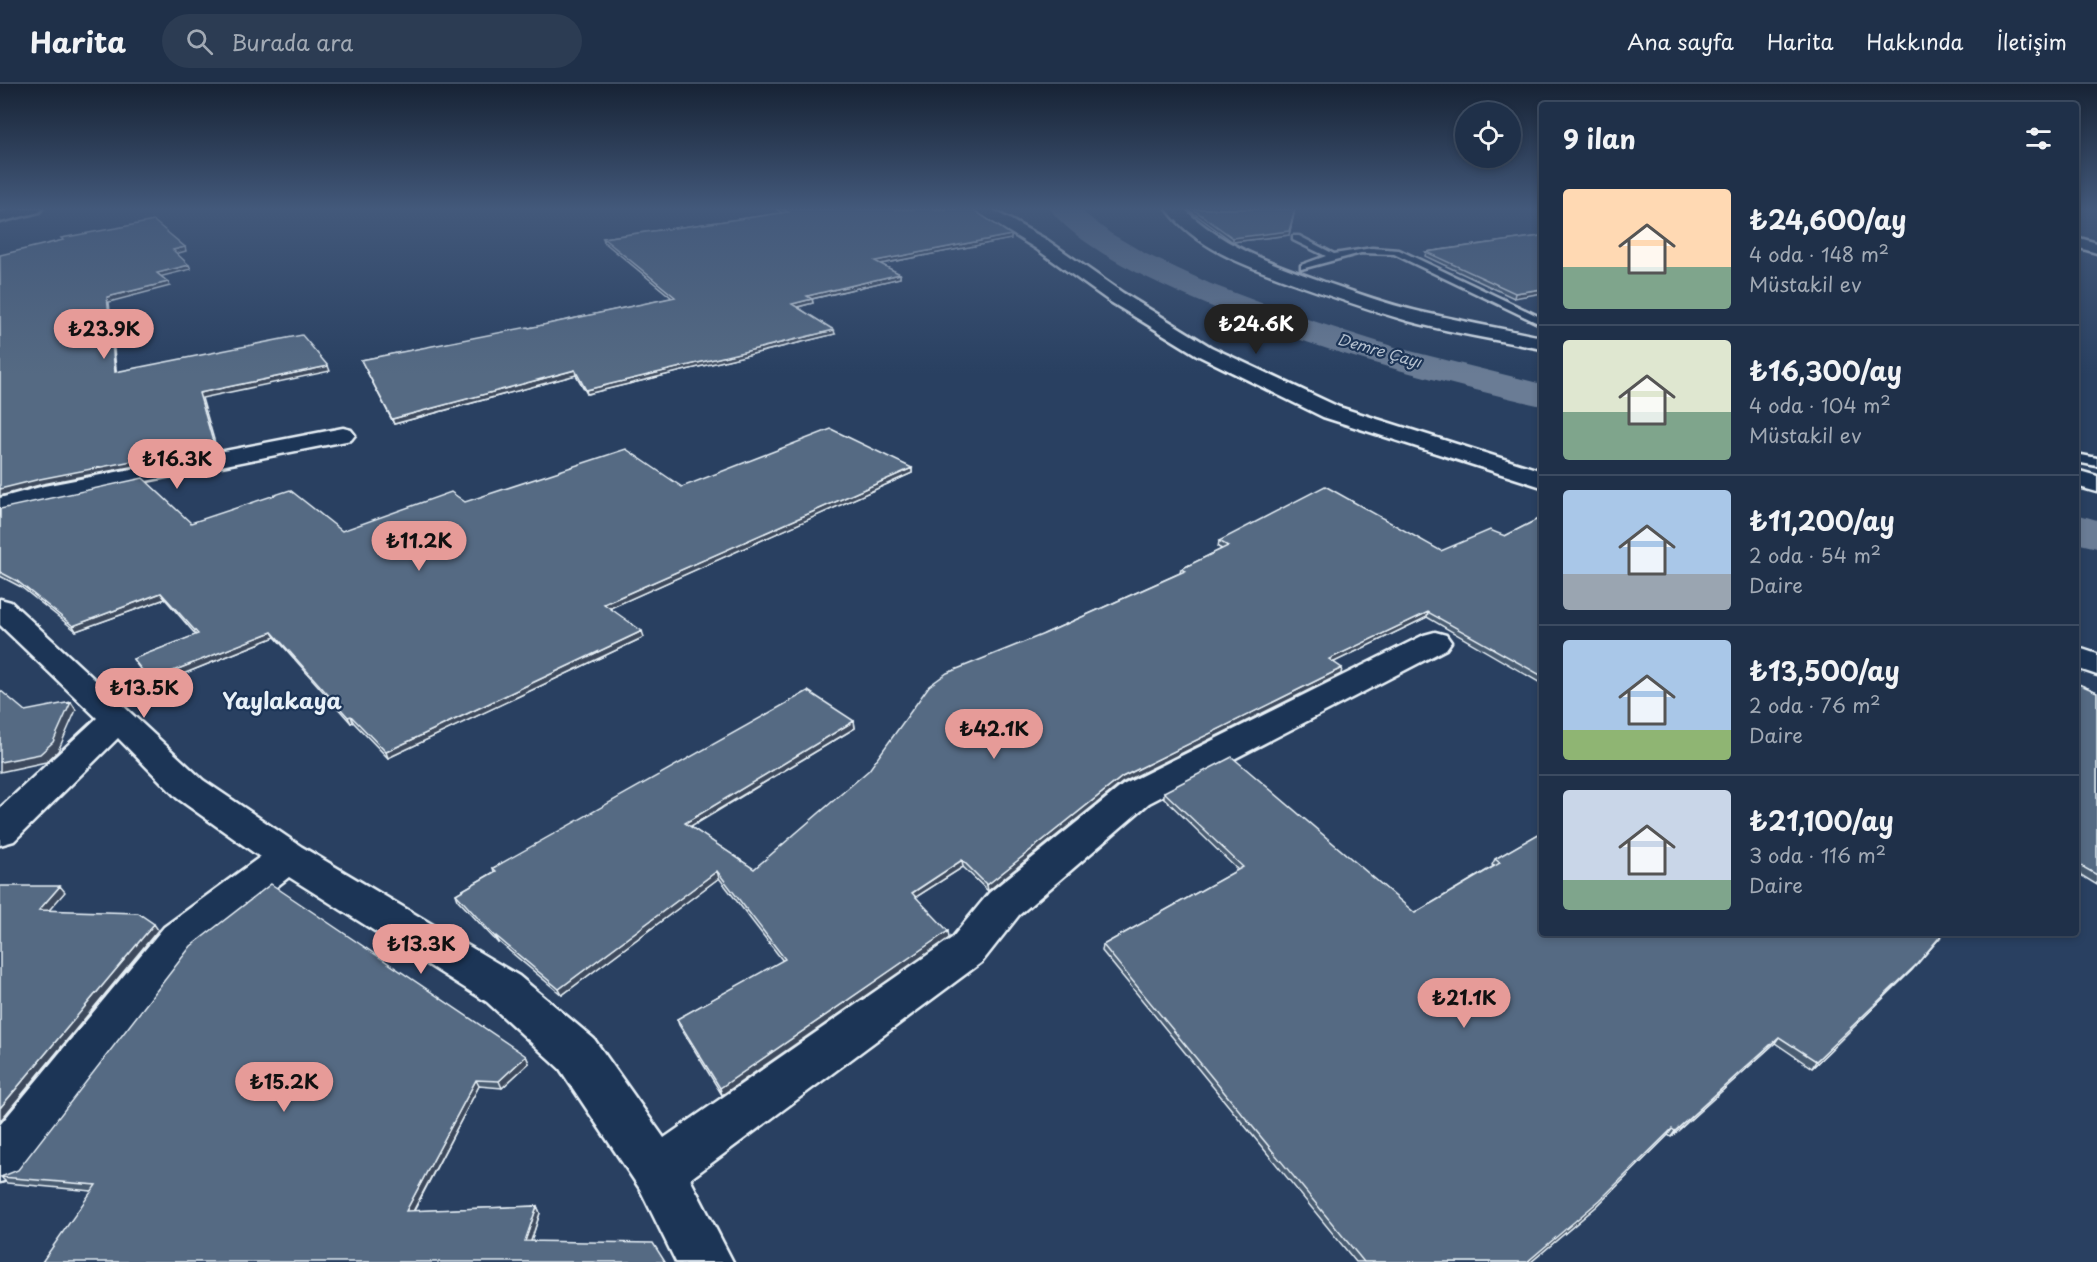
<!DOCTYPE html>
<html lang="tr">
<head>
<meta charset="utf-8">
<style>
  :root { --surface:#1f3049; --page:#2c3c53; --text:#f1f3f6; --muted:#a1a9b4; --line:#3c4b61; --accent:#e69b98 }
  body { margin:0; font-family:"Playpen Sans",sans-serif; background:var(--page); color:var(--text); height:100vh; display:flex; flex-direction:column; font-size:22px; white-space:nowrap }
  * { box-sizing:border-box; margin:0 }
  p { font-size:20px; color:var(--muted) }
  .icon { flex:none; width:33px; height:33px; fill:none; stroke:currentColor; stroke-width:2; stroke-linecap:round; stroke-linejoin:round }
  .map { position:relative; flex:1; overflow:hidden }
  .sheet { position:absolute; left:1539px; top:18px; width:540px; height:834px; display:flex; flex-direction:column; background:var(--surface); border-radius:6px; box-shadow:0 3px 9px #0003,0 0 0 2px var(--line) }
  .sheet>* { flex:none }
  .buttons { position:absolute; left:1455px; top:18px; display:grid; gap:12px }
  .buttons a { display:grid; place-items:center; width:66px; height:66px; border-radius:50%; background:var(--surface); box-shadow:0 3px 9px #0003,0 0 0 2px var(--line); font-size:30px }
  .price { position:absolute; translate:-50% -51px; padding:0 14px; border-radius:21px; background:var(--accent); color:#111; font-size:20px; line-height:39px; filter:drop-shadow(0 2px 3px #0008) }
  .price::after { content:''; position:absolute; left:50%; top:36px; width:18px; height:14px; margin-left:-9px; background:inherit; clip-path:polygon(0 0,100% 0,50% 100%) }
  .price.on { background:#222; color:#fff }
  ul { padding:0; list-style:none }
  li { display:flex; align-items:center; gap:18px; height:150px; padding:0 24px }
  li+li { border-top:2px solid var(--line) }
  li span { display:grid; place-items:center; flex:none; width:168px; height:120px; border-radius:6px; color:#555 }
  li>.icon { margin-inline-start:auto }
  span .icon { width:72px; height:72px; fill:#fffc; stroke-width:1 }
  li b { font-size:26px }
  h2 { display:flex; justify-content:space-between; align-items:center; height:72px; padding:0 24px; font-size:26px }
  header { display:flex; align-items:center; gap:36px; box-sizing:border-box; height:84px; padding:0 30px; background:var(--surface); border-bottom:2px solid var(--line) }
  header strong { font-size:28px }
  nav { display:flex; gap:33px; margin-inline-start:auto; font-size:21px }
  .search { width:420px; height:54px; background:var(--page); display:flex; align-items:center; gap:15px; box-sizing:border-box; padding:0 21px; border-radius:33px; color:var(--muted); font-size:22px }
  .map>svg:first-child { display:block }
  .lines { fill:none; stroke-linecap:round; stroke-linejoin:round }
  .river { fill:#6b7c95; fill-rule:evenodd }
  .service-casing { stroke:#e8f1f8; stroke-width:5 }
  .minor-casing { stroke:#e8f1f8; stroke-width:5 }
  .tertiary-casing { stroke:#e8f1f8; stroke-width:5 }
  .service { fill:#1d3557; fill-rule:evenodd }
  .minor { fill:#1d3557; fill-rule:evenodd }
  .tertiary { fill:#1d3557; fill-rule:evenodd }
  .wall { fill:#495b71; stroke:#e8f1f8; stroke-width:1.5 }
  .shaded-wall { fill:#3c4a5c; stroke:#e8f1f8; stroke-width:1.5 }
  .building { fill:#556a83; stroke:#e8f1f8; stroke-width:1.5 }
  .labels { text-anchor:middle; stroke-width:4.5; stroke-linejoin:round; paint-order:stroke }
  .far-water-label { font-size:15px; font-style:italic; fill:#b6c2d0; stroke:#1d3557 }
  .district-label { font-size:22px; font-weight:bold; fill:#e8f1f8; stroke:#1d3557 }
</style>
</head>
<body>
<header>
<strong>Harita</strong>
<div class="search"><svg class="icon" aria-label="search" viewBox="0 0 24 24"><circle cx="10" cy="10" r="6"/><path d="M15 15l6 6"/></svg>Burada ara</div>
<nav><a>Ana sayfa</a><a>Harita</a><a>Hakkında</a><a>İletişim</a></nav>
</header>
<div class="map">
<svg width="2097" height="1178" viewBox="0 0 2097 1178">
  <rect width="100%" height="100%" fill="#294061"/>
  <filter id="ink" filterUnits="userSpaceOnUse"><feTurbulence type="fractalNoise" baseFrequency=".0167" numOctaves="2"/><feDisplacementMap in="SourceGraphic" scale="12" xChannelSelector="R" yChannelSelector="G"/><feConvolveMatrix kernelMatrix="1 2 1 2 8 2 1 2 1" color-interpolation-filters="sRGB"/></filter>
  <g filter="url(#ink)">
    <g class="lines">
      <path class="river" d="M1050,125H1079L1110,149L1146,170L1211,200L1282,227L1398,264L1542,300V322C1408,291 1273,255 1150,195C1119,180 1070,153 1050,125Z
        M2076,430L2097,436V464L2076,459Z"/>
      <defs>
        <path id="service" d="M1293,152H1299L1334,170L1372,164L1399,166L1542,234V241L1394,170L1361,169L1301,185V181L1326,172L1293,156Z
          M2076,370L2097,374V382L2076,378Z"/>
        <path id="minor" d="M2076,153L2097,159V169L2076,163Z
          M343,344L351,346L355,351L351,356L56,415L0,430V414L44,402Z
          M0,515L11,518L203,696L302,763L519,892L594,955L664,1054L952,854L989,809L1123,701L1424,551L1435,548L1446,551L1451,558L1446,565L1149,719L1019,831L982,878L690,1095L733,1178H676L640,1105L560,985L487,918L289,793L194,867L23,1091L0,1098V1041L164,843L260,773L177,714L118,654L14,757L0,761V724L97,634L0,541Z"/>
        <path id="tertiary" d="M15,125H42L39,128L0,138V128Z
          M972,125H991L1047,156L1123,209L1211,263L1339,323L1542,387V403L1323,333L1197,271L1109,217L1035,164Z
          M1167,125H1184C1223,162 1266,177 1316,195C1351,207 1385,220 1421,228C1461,237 1502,245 1542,253V265C1498,256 1452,249 1408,237C1370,226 1333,213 1296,200C1250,183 1197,166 1167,125Z
          M2076,386L2097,392V408L2076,402Z
          M2076,563L2097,570V591L2076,584Z"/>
      </defs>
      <use href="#service" class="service-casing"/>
      <use href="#minor" class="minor-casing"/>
      <use href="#tertiary" class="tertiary-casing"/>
      <use href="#service" class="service"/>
      <use href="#minor" class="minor"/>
      <use href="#tertiary" class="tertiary"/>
    </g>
    <path class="wall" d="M776,125H972L1011,151V155L880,180L900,190V194L812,215L813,219L798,223L835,250L587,310L576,291L394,340L361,276L529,244L672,214L604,158L603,154L783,129L777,126Z
      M1188,125H1295L1289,151L1233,158Z
      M1541,152L1514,214L1425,172L1426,168Z
      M912,384V389L610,524L644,553L388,674L353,638L351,639L275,553L153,602L137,581L133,575L196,551L165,515L76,547L21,503L0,492V425L191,439L342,447L465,418L682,403Z
      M1542,433V600L1427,533L1334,578L1341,590L1122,699L988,807L963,783L916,813L949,854L722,1011L679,941L677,935L783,877L719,794L562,911L499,858L498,859L458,816L456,810L494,788L493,784L854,637L855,644L691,743L754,785L1044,550L1180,489L1181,485L1222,465L1218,463L1219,457L1441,467L1505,452Z
      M2076,599L2097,608V801L2076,788Z
      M1164,708L1415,829L1494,782L1492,781L1495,775L1542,748V849H1944L1912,886L1812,984L1775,959L1671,1053L1668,1051L1597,1122L1531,1178H1356L1102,867L1103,861L1238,786L1164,714Z
      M526,972L529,979L502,1004L479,1002L414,1127L537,1122L540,1129L531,1157L665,1178L92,1107L7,1099L1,1093Z"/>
    <path class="shaded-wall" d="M1295,125L1289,151L1233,158V154Z
      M1011,151V155L875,181V177Z
      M185,163L186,167L175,170L173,166Z
      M189,181L191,185L159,193L157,189Z
      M900,190V194L807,216V212Z
      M168,198L170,202L109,218L117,293L115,288L107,213Z
      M1542,205V209L1514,214L1515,209Z
      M812,215L813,219L793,224L792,220Z
      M834,246L835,250L587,310L586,306Z
      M328,282L330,287L202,314L217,366L43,400L0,412V405L199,309Z
      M575,286L576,291L394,340L392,335Z
      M912,384V389L606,526L604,520Z
      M161,509L165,515L76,547L73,542Z
      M1428,528L1427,533L1328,581L1329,575Z
      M642,547L644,553L388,674L386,668Z
      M272,548L275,553L153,602L150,596Z
      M1342,584L1341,590L1122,699L988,807L987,801L1122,693Z
      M71,618L76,626L58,667L46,678L0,688V678Z
      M351,632L353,638L351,639L348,633Z
      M854,637L855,644L686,745L685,739Z
      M962,776L963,783L913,815L912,809Z
      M717,787L719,794L562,911L559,905Z
      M60,802L65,808L44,832L39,826Z
      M154,840L158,846L0,1037V1024Z
      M948,847L949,854L722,1011L720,1004Z
      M1943,849H1944L1912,886L1812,984L1816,977Z
      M496,852L499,858L498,859L495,853Z
      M1779,953L1775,959L1671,1053L1675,1047Z
      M526,972L529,979L502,1004L499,997Z
      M476,996L479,1002L410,1133L406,1127Z
      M1672,1045L1668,1051L1597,1122L1531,1178H1527Z
      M537,1122L540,1129L529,1163L525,1157Z"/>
    <path class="building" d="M781,125H972L1011,151L875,177L900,190L807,212L812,215L792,220L834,246L586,306L575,286L392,335L361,276L528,243L529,244L675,213L603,154L788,128Z
      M1193,125H1295L1289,147L1233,154Z
      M154,137L185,163L173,166L189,181L157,189L168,198L107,213L115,288L302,251L328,282L199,309L214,361L40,395L0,405V171L63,156L61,154Z
      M1541,152L1542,153V205L1515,209L1426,168Z
      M831,345L912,384L604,520L642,547L386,668L351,632L348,633L272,548L150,596L133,575L198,550L161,509L73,542L17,497L0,488V425L143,394L191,439L290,406L342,447L451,408L465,418L626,365L682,403Z
      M1325,402L1441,467L1490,446L1505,452L1542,433V592L1428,528L1329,575L1342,584L1122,693L987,801L962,776L912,809L948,847L720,1004L677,935L785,875L717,787L559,905L496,852L495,853L456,810L496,787L493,784L808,607L854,637L685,739L754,785L869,686L929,602L947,589L1044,550L1185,487L1181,485L1228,462L1219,457Z
      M2076,599L2097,608V791L2076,779Z
      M0,606L25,627L71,618L53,658L40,670L0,678Z
      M1232,673L1415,829L1500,779L1495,775L1542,748V849H1943L1917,880L1816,977L1779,953L1675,1047L1672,1045L1600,1116L1527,1178H1364L1103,861L1243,783L1164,708Z
      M271,800L526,972L499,997L476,996L406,1127L537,1122L525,1157L653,1159L665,1178H42L96,1101L1,1093L18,1086L191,862Z
      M0,802H60L39,826L138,829L154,840L0,1024Z"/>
  </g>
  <linearGradient id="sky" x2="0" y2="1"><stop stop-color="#172335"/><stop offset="0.43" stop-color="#43597b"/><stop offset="1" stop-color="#43597b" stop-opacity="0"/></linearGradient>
  <rect width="2097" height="290" fill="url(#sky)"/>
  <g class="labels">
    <g class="far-water-label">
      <text transform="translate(1379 267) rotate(16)" y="5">Demre Çayı</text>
    </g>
    <g class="district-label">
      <text x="282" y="625">Yaylakaya</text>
    </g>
  </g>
</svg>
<div class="buttons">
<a><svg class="icon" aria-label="locate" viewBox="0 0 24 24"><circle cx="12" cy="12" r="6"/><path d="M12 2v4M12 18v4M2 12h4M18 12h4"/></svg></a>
</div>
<b class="price on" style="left:1256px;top:271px">₺24.6K</b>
<b class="price" style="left:104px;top:276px">₺23.9K</b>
<b class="price" style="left:177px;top:406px">₺16.3K</b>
<b class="price" style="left:419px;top:488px">₺11.2K</b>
<b class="price" style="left:144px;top:635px">₺13.5K</b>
<b class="price" style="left:994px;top:676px">₺42.1K</b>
<b class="price" style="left:421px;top:891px">₺13.3K</b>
<b class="price" style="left:1464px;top:945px">₺21.1K</b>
<b class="price" style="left:284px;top:1029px">₺15.2K</b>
<section class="sheet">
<h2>9 ilan<svg class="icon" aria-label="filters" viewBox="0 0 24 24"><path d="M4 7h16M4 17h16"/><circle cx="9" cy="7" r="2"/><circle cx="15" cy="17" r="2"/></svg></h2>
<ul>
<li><span style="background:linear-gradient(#ffd9b3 65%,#7fa58c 0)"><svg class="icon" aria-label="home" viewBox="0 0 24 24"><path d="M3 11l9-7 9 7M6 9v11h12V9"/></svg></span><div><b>₺24,600/ay</b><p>4 oda · 148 m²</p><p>Müstakil ev</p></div></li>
<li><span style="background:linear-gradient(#dfe7d0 60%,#7fa58c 0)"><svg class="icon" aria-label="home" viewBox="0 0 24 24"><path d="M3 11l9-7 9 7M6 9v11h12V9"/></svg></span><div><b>₺16,300/ay</b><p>4 oda · 104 m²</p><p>Müstakil ev</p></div></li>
<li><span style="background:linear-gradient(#a9c7e8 70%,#9aa5b1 0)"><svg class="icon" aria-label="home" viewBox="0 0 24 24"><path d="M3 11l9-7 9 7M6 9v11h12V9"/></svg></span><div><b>₺11,200/ay</b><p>2 oda · 54 m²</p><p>Daire</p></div></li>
<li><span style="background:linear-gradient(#a9c7e8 75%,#8fb573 0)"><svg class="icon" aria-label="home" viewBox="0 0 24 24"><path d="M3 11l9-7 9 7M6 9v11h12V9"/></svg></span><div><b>₺13,500/ay</b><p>2 oda · 76 m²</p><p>Daire</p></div></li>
<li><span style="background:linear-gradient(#c9d6e8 75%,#7fa58c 0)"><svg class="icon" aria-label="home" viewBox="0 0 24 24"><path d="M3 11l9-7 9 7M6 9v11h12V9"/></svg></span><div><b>₺21,100/ay</b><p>3 oda · 116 m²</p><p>Daire</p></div></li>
</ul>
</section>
</div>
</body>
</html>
